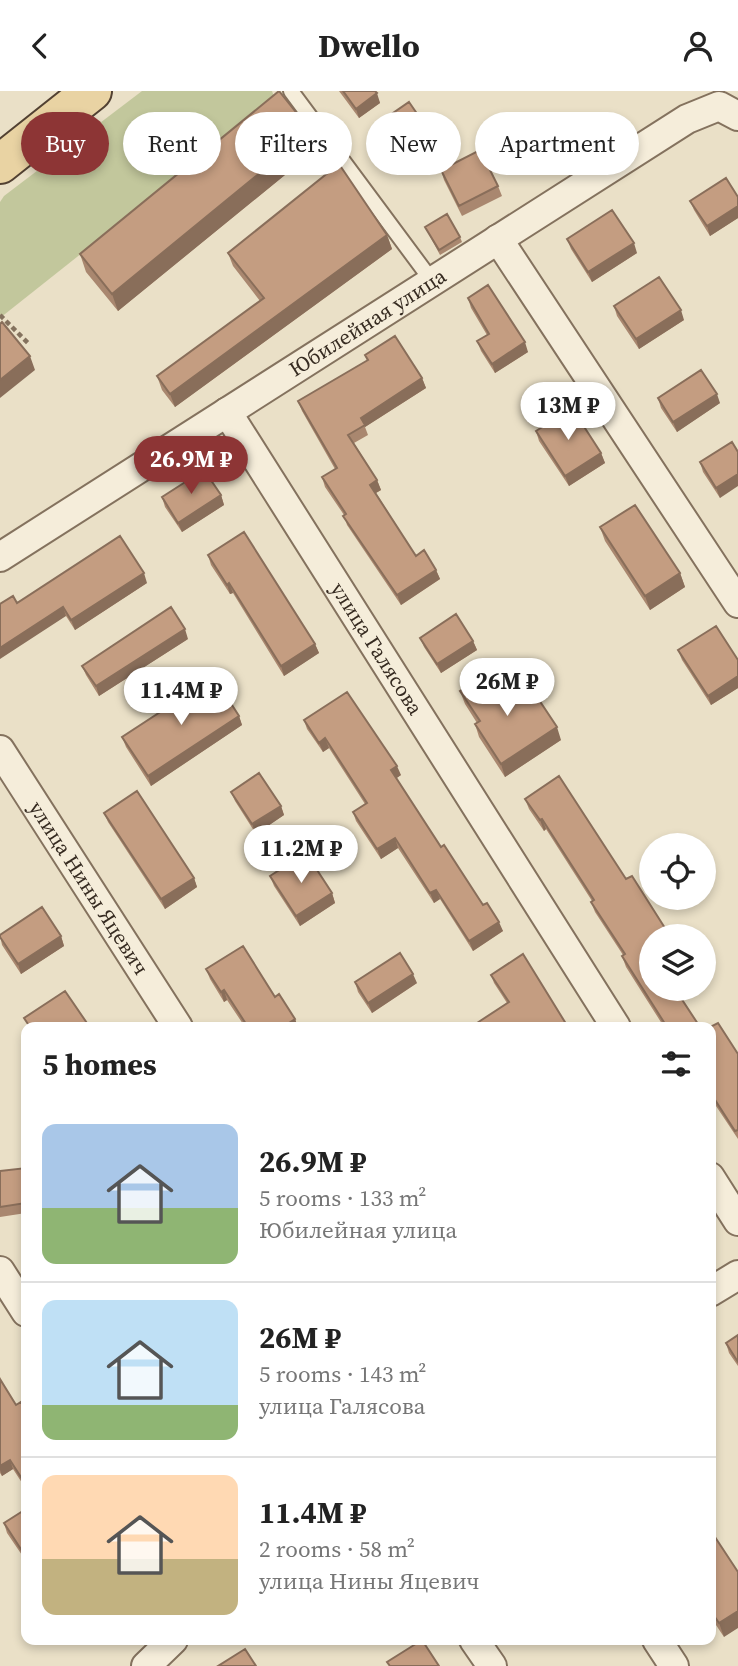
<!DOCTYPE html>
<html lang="en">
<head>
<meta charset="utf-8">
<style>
  :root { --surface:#fff; --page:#f6f6f6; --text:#222; --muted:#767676; --line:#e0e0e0; --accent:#8d3535 }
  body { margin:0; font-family:"Source Serif 4",serif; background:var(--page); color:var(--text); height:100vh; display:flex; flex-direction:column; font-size:26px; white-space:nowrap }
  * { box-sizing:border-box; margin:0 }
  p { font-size:23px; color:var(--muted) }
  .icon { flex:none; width:38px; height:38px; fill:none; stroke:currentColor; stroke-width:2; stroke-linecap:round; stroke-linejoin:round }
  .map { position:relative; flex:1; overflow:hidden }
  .details { position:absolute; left:21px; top:931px; width:695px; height:623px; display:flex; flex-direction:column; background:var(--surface); border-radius:14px; box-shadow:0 4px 10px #0003 }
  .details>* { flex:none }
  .hud { position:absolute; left:21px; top:21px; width:696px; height:63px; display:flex; gap:14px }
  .tools { position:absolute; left:639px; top:742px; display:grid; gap:14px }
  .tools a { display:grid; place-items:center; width:77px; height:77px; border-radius:50%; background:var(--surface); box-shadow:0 4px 10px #0003; font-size:35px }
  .price { position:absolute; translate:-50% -60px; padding:0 16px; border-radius:24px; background:#fff; color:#222; font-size:23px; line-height:46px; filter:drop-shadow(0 2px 4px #0008) }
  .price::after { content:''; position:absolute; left:50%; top:42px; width:21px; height:16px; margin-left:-10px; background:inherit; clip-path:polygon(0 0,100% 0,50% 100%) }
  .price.active { background:var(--accent); color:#fff }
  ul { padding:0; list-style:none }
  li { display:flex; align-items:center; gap:21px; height:175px; padding:0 21px }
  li+li { border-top:2px solid var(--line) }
  li span { display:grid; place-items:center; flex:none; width:196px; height:140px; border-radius:14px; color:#555 }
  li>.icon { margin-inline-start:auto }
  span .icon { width:84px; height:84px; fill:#fffc; stroke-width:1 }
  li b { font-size:30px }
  h2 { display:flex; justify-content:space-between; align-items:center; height:84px; padding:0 21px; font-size:30px }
  .pill { padding:0 24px; border-radius:32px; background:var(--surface); box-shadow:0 4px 10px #0003; font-size:24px; line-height:63px }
  .pill.active { background:var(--accent); color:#fff }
  header { display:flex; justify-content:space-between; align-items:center; height:91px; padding:0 21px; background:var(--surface); font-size:32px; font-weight:700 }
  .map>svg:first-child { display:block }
  .green { fill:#c2c79c }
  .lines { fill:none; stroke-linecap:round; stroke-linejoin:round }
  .lane-casing { stroke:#84725e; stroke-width:18 }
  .street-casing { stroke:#84725e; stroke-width:32 }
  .primary-casing { stroke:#524132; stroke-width:42 }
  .path { stroke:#84725e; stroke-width:4.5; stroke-dasharray:5 3.5; stroke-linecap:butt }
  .lane { stroke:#f5edda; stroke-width:14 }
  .street { stroke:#f5edda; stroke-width:28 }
  .primary { stroke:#e9d3a3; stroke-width:38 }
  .wall { fill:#a9876f }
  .shaded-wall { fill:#896e5a }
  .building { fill:#c49d81; stroke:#896e5a; stroke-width:2 }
  .labels { text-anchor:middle; stroke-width:5; stroke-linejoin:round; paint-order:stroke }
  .street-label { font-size:21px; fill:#362b21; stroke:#f2ead6 }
</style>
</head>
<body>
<header><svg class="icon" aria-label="back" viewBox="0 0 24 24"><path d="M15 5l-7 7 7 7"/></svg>Dwello<svg class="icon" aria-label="person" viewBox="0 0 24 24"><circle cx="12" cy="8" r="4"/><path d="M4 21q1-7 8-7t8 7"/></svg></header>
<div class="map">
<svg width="738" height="1575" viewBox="0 0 738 1575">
  <rect width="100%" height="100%" fill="#eae0c7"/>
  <path class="green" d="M142,0H272L275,9L0,227V111L4,105Z"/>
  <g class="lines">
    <defs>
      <path id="lane" d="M291,0L432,190"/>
      <g id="street">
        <path d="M498,148L738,512"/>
        <path id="s1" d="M227,321L616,936"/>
        <path id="s2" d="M0,466L687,28L719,15L738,25"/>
        <path id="s3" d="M0,659L178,936"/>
        <path d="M710,1086L738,1130"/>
        <path d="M0,1180L26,1221"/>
        <path d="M710,1201L738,1184"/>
        <path d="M474,1549L492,1575"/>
        <path d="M657,1549L674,1575"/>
        <path d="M146,1575L173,1549"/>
      </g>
      <path id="primary" d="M0,73L92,0"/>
    </defs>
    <use href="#lane" class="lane-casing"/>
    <use href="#street" class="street-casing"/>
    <use href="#primary" class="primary-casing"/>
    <path class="path" d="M0,224L28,252"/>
    <use href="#lane" class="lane"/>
    <use href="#street" class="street"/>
    <use href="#primary" class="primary"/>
  </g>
  <path class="wall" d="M339,0H375L380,12L359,27Z
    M380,31L422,32L394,52L382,36Z
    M318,57L118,220L86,181L80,163Z
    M441,79L498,95L502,105L462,125L444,89Z
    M738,106V127L710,145L694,119L690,110Z
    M425,136L460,146L462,151L440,164Z
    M387,144L392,158L175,316L162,299L157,285L260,210L233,175L228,162Z
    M567,148L637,162L592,191L571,158Z
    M468,207L528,261L495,282L481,260L477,250L487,244L471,217Z
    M614,215L684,229L639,258L617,225Z
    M365,264L422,287L426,297L365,336L368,344L354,352L377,389L381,399L376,402L416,465L436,479L440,488L401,514L347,434L344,424L325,396L322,386L335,378L302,320L298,310L367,270Z
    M658,307L720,312L677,341L661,317Z
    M536,340L601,362L605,372L569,395L539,350Z
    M738,361L720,407L703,381L700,371Z
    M221,404L224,414L182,441L165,416L162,406Z
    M600,436L680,482L685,496L650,519L605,450Z
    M208,464L315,553L319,562L284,585L233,502L230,503L211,474Z
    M147,492L75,539L66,525L17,512Z
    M420,547L473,550L477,559L441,582L424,556Z
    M188,548L99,605L86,584L82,575Z
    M678,559L738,569V597L711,614L682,569Z
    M460,600L561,649L505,686L479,646L475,633L477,632L465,613Z
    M239,625L242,634L151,695L126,656L122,646Z
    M304,629L401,684L396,687L441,756L503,840L473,860L440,808L434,812L398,757L381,768L356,730L353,721L365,713L329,657L323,661L307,638Z
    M559,685L651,898L700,936H664L626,876L622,865L623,864L595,821L591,811L592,810L546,738L544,740L529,718L525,708Z
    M231,701L281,715L284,724L256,743L235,710Z
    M104,722L194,787L197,796L165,818L108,731Z
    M270,785L332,802L335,812L300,835L274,795Z
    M0,844L61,845L64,855L21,883L2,854Z
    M206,878L275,906L295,928L298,936H245L227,909L224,911L210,888Z
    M491,884L568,936H478L477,932L507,912L494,892Z
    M355,891L417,892L372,922L358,901Z
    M710,936L738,963V1048L710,1006Z
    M26,1077V1122L0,1126V1080Z
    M738,1244V1275L729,1262L726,1252Z
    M0,1288L16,1314L26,1320V1398L13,1378L2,1385L0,1382Z
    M26,1418V1470L7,1442L4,1432Z
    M710,1441L724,1546L710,1525Z"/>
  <path class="shaded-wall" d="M377,2L380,12L359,27L356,18Z
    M420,27L422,32L394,52L392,47Z
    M311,40L318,57L118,220L112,203Z
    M738,115V127L710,145L707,135Z
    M387,144L392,158L175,316L170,303Z
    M634,152L637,162L592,191L588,181Z
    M681,219L684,229L639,258L636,248Z
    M525,251L528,261L495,282L492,273Z
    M30,265L35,279L0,307V289Z
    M422,287L426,297L365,336L361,327Z
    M717,303L720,312L677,341L673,331Z
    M601,362L605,372L569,395L565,385Z
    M738,383V395L720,407L716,397Z
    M377,389L381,399L374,403L370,394Z
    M221,404L224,414L182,441L178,432Z
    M436,479L440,488L401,514L397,504Z
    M144,482L147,492L75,539L71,529Z
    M680,482L685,496L650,519L645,505Z
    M229,492L233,502L230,503L227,494Z
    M63,516L66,525L0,568V557Z
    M185,538L188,548L99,605L96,595Z
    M473,550L477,559L441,582L437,573Z
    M315,553L319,562L284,585L281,575Z
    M738,585V597L711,614L708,605Z
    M239,625L242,634L151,695L148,685Z
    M557,636L561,649L505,686L501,673Z
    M325,647L329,657L323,661L319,652Z
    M397,675L401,684L394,689L391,679Z
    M281,715L284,724L256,743L252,733Z
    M542,728L546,738L544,740L540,729Z
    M395,747L398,757L381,768L377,758Z
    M194,787L197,796L165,818L161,808Z
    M436,799L440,808L434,812L430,802Z
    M332,802L335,812L300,835L296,825Z
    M499,831L503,840L473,860L469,850Z
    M61,845L64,855L21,883L18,873Z
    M413,883L417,892L372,922L368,912Z
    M224,899L227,909L224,911L221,901Z
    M295,928L298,936H283Z
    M10,1369L13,1378L2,1385L0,1379V1375Z
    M738,1520V1537L724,1546L719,1532Z"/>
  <path class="building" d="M279,0L311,40L112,203L80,163Z
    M343,0H375L377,2L356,18Z
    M409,11L420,27L392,47L380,31Z
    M480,59L498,95L459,115L441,79Z
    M339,73L387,144L170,303L157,285L264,207L228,162Z
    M726,87L738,106V115L707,135L690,110Z
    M612,119L634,152L588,181L567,148Z
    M447,123L460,146L439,159L425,136Z
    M659,186L681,219L636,248L614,215Z
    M488,194L525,251L492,273L477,250L489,243L468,207Z
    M2,231L30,265L0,289V233Z
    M395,245L422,287L361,327L365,334L348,344L377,389L370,394L416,465L424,459L436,479L397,504L343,425L346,423L322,386L337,377L298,310L368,269L365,264Z
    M701,279L717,303L673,331L658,307Z
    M572,317L601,362L565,385L536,340Z
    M732,351L738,361V383L716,397L700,371Z
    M204,379L221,404L178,432L162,406Z
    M635,414L680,482L645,505L600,436Z
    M244,441L315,553L281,575L229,492L227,494L208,464Z
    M120,445L144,482L71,529L63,516L0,557V513L13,505L17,512Z
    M171,516L185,538L96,595L82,575Z
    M456,523L473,550L437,573L420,547Z
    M716,535L738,569V585L708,605L678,559Z
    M488,582L508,612L531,597L557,636L501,673L475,633L480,630L460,600Z
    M214,586L239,625L148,685L122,646Z
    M347,601L397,675L391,679L441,756L444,754L483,814L487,812L499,831L469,850L436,799L430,802L395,747L377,758L353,721L367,712L325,647L319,652L304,629Z
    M259,682L281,715L252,733L231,701Z
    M559,685L626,788L632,785L670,845H651V898H675L700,936H667L622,865L625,863L591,811L594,809L542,728L540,729L525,708Z
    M137,700L194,787L161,808L104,722Z
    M306,762L332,802L296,825L270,785Z
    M42,816L61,845L18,873L0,846V844Z
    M243,855L275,906L279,903L295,928L283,936H248L224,899L221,901L206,878Z
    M400,862L413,883L368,912L355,891Z
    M523,863L568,936H479L477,932L509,911L491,884Z
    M65,900L89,935L87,936H30L24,927Z
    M718,932L738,963V1039L735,1040L710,1001V936Z
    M26,1077V1112L0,1116V1080Z
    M738,1244V1271L726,1252Z
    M0,1288L16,1314L21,1311L26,1320V1394L10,1369L0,1375Z
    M26,1418V1466L4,1432Z
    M711,1440L738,1481V1520L719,1532L710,1519Z
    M422,1549L439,1575H390L387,1571Z
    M245,1558L256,1575H218Z"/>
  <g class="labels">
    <g class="street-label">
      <text dy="7" stroke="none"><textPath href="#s2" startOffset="436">Юбилейная улица</textPath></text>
      <text dy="7" stroke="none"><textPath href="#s1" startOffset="280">улица Галясова</textPath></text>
      <text dy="7" stroke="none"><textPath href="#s3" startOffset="164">улица Нины Яцевич</textPath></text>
    </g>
  </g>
</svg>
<div class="tools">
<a><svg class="icon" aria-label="locate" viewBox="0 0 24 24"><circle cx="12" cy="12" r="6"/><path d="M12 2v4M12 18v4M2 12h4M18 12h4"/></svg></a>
<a><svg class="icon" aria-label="layers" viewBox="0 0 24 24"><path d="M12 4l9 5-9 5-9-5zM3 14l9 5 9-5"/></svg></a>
</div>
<b class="price" style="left:568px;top:351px">13M ₽</b>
<b class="price active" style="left:191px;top:405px">26.9M ₽</b>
<b class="price" style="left:507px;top:627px">26M ₽</b>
<b class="price" style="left:181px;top:636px">11.4M ₽</b>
<b class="price" style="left:301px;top:794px">11.2M ₽</b>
<div class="hud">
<a class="pill active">Buy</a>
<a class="pill">Rent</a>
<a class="pill">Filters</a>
<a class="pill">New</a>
<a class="pill">Apartment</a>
</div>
<section class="details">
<h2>5 homes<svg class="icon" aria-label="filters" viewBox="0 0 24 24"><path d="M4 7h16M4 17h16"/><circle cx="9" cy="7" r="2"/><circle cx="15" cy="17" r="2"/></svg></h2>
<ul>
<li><span style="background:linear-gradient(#a9c7e8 60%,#8fb573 0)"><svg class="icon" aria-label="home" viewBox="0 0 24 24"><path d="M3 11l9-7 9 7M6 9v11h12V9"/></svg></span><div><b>26.9M ₽</b><p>5 rooms · 133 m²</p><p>Юбилейная улица</p></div></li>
<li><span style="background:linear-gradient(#bfe0f5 75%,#8fb573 0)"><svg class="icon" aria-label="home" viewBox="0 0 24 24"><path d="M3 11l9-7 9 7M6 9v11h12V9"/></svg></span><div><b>26M ₽</b><p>5 rooms · 143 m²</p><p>улица Галясова</p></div></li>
<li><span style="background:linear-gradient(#ffd9b3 60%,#c2b280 0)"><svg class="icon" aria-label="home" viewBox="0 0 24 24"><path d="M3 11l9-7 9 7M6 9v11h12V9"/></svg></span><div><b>11.4M ₽</b><p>2 rooms · 58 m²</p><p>улица Нины Яцевич</p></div></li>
</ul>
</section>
</div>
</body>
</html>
